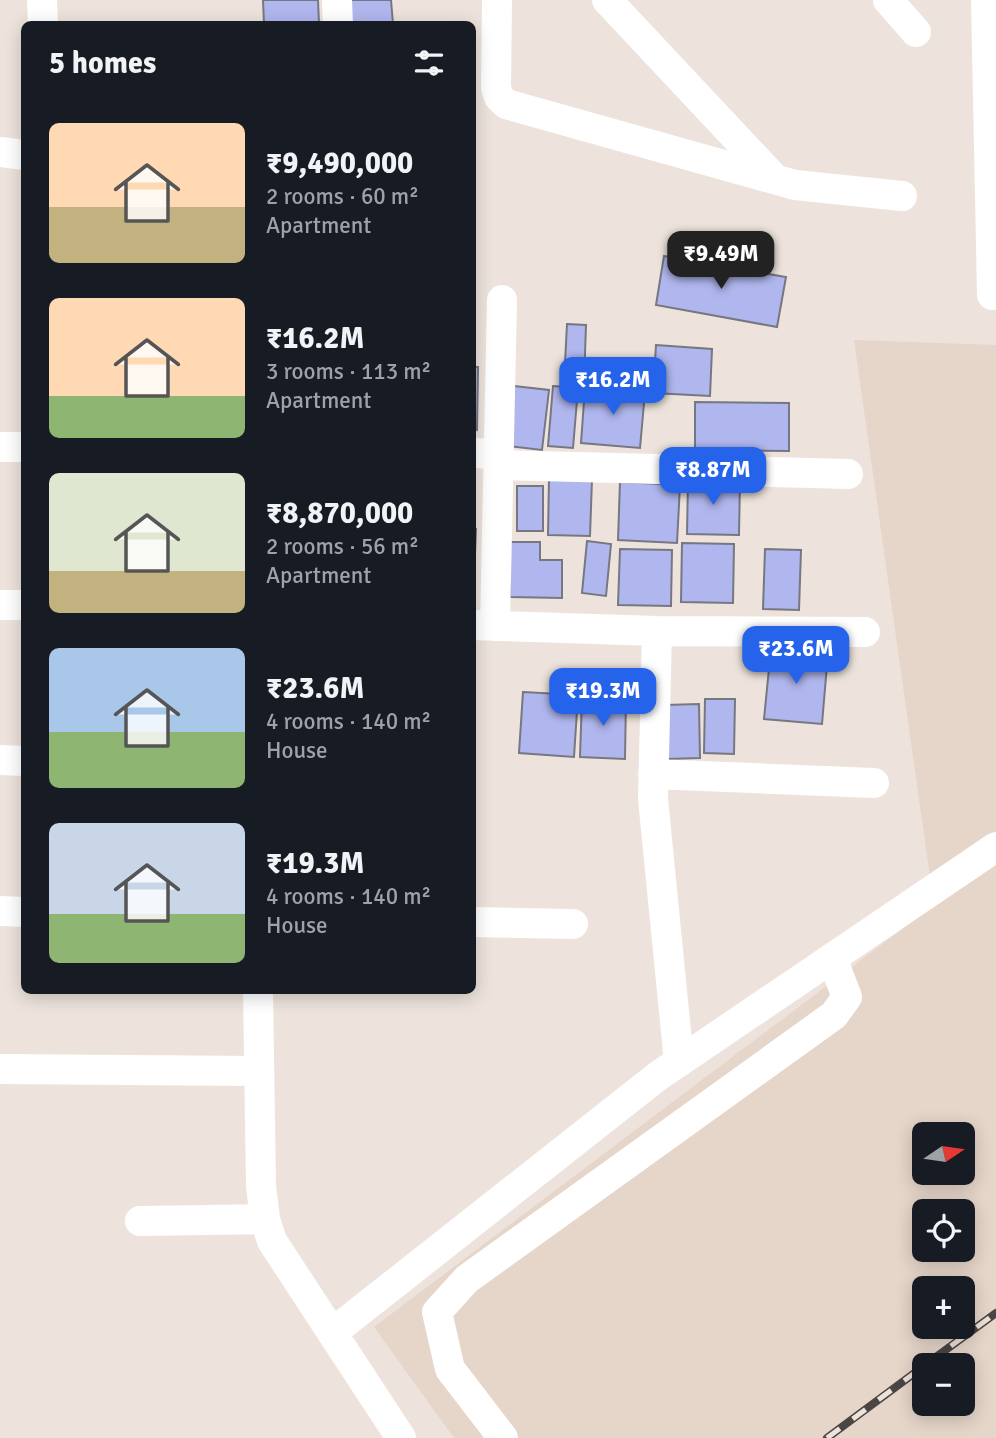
<!DOCTYPE html>
<html lang="en">
<head>
<meta charset="utf-8">
<style>
  :root { --surface:#171b24; --page:#242831; --text:#f1f3f6; --muted:#9ea1a6; --accent:#2563eb }
  body { margin:0; font-family:Signika,sans-serif; background:var(--page); color:var(--text); height:100vh; display:flex; flex-direction:column; font-size:26px; white-space:nowrap }
  * { box-sizing:border-box; margin:0 }
  p { font-size:23px; color:var(--muted) }
  .icon { flex:none; width:38px; height:38px; fill:none; stroke:currentColor; stroke-width:2; stroke-linecap:round; stroke-linejoin:round }
  .map { position:relative; flex:1; overflow:hidden }
  .sheet { position:absolute; left:21px; top:21px; width:455px; height:973px; display:flex; flex-direction:column; background:var(--surface); border-radius:10px; box-shadow:0 4px 18px #0003 }
  .sheet>* { flex:none }
  .needle { width:46px; rotate:77deg }
  .tools { position:absolute; left:912px; top:1122px; display:grid; gap:14px }
  .tools a { display:grid; place-items:center; width:63px; height:63px; border-radius:10px; background:var(--surface); box-shadow:0 4px 18px #0003; font-size:35px }
  .price { position:absolute; translate:-50% -60px; padding:0 16px; border-radius:14px; background:var(--accent); color:#fff; font-size:23px; line-height:46px; filter:drop-shadow(0 2px 4px #0008) }
  .price::after { content:''; position:absolute; left:50%; top:42px; width:21px; height:16px; margin-left:-10px; background:inherit; clip-path:polygon(0 0,100% 0,50% 100%) }
  .price.on { background:#222; color:#fff }
  ul { padding:0; list-style:none }
  li { display:flex; align-items:center; gap:21px; height:175px; padding:0 28px }
  li span { display:grid; place-items:center; flex:none; width:196px; height:140px; border-radius:10px; color:#555 }
  li>.icon { margin-inline-start:auto }
  span .icon { width:84px; height:84px; fill:#fffc; stroke-width:1 }
  li b { font-size:30px }
  h2 { display:flex; justify-content:space-between; align-items:center; height:84px; padding:0 28px; font-size:30px }
  .map>svg:first-child { display:block }
  .built { fill:#e6d5c9; fill-rule:evenodd }
  .building { fill:#b0b7ee; stroke:#767780; stroke-width:2 }
  .lines { fill:none; stroke-linecap:round; stroke-linejoin:round }
  .minor { stroke:#fff; stroke-width:30 }
  .rail-casing { stroke:#4b4643; stroke-width:8 }
  .rail { stroke:#ede3dc; stroke-width:5; stroke-dasharray:16; stroke-linecap:butt }
</style>
</head>
<body>
<div class="map">
<svg width="996" height="1438" viewBox="0 0 996 1438">
  <rect width="100%" height="100%" fill="#ede3dc"/>
  <path class="built" d="M854,340L996,345V1438H454L374,1327L934,905ZM924,1134H962V1172H924ZM924,1211H962V1250H924ZM924,1288H962V1326H924ZM924,1365H962V1404H924Z"/>
  <path class="building" d="M263,0H318L319,24H264Z
    M344,0H391L393,24H346Z
    M664,256L786,277L777,327L656,305Z
    M567,324L586,325L584,383L564,382Z
    M656,345L712,349L710,396L653,393Z
    M472,367H478L477,430L472,429Z
    M514,386L549,390L542,450L508,446Z
    M553,386L578,388L573,448L548,446Z
    M585,387L645,392L640,448L581,443Z
    M695,402L789,403V451L695,450Z
    M549,478L592,479L590,536L548,535Z
    M688,480L740,481L739,535L687,534Z
    M620,482L680,485L677,543L618,540Z
    M517,486H543V531H517Z
    M472,529H476L473,604H472Z
    M587,541L611,544L606,596L582,593Z
    M510,542H540V560H562V598L510,597Z
    M682,543L734,544L733,603L681,602Z
    M620,549L672,550L671,606L618,605Z
    M765,549L801,550L799,610L763,609Z
    M771,648L828,653L822,724L764,719Z
    M523,692L578,695L574,757L519,753Z
    M582,697L626,698L625,759L580,757Z
    M705,699H735L734,754L704,753Z
    M699,704L700,758L666,759L665,705Z"/>
  <g class="lines">
    <path class="minor" d="M42,0L43,24
      M337,0L338,24
      M497,0L496,88L499,97L506,104L795,185L902,196
      M607,0L774,178
      M888,0L916,32
      M986,0L992,295
      M0,152L24,155
      M0,447H24
      M472,453L499,454
      M499,465L848,474
      M0,605H24
      M472,625L657,631L865,632
      M495,626L502,300
      M657,631L653,799L679,1062
      M0,760L24,761
      M653,774L874,783
      M0,911L24,912
      M472,922L573,924
      M258,990L261,1186L265,1219L272,1241L401,1438
      M0,1069L259,1071
      M140,1221L265,1219
      M332,1333L658,1076L996,847
      M503,1438L450,1369L437,1312L467,1279L834,1015L847,997L832,958"/>
    <defs>
      <path id="rail" d="M925,1365L996,1313
        M827,1438L924,1366"/>
    </defs>
    <use href="#rail" class="rail-casing"/>
    <use href="#rail" class="rail"/>
  </g>
</svg>
<div class="tools">
<a><svg class="needle" viewBox="-14 -14 28 28"><path d="M0-13l5 13h-10z" fill="#e53935"/><path d="M0 13l5-13h-10z" fill="#9ea1a6"/></svg></a>
<a><svg class="icon" aria-label="locate" viewBox="0 0 24 24"><circle cx="12" cy="12" r="6"/><path d="M12 2v4M12 18v4M2 12h4M18 12h4"/></svg></a>
<a>+</a>
<a>−</a>
</div>
<b class="price on" style="left:721px;top:291px">₹9.49M</b>
<b class="price" style="left:613px;top:417px">₹16.2M</b>
<b class="price" style="left:713px;top:507px">₹8.87M</b>
<b class="price" style="left:796px;top:686px">₹23.6M</b>
<b class="price" style="left:603px;top:728px">₹19.3M</b>
<section class="sheet">
<h2>5 homes<svg class="icon" aria-label="filters" viewBox="0 0 24 24"><path d="M4 7h16M4 17h16"/><circle cx="9" cy="7" r="2"/><circle cx="15" cy="17" r="2"/></svg></h2>
<ul>
<li><span style="background:linear-gradient(#ffd9b3 60%,#c2b280 0)"><svg class="icon" aria-label="home" viewBox="0 0 24 24"><path d="M3 11l9-7 9 7M6 9v11h12V9"/></svg></span><div><b>₹9,490,000</b><p>2 rooms · 60 m²</p><p>Apartment</p></div></li>
<li><span style="background:linear-gradient(#ffd9b3 70%,#8fb573 0)"><svg class="icon" aria-label="home" viewBox="0 0 24 24"><path d="M3 11l9-7 9 7M6 9v11h12V9"/></svg></span><div><b>₹16.2M</b><p>3 rooms · 113 m²</p><p>Apartment</p></div></li>
<li><span style="background:linear-gradient(#dfe7d0 70%,#c2b280 0)"><svg class="icon" aria-label="home" viewBox="0 0 24 24"><path d="M3 11l9-7 9 7M6 9v11h12V9"/></svg></span><div><b>₹8,870,000</b><p>2 rooms · 56 m²</p><p>Apartment</p></div></li>
<li><span style="background:linear-gradient(#a9c7e8 60%,#8fb573 0)"><svg class="icon" aria-label="home" viewBox="0 0 24 24"><path d="M3 11l9-7 9 7M6 9v11h12V9"/></svg></span><div><b>₹23.6M</b><p>4 rooms · 140 m²</p><p>House</p></div></li>
<li><span style="background:linear-gradient(#c9d6e8 65%,#8fb573 0)"><svg class="icon" aria-label="home" viewBox="0 0 24 24"><path d="M3 11l9-7 9 7M6 9v11h12V9"/></svg></span><div><b>₹19.3M</b><p>4 rooms · 140 m²</p><p>House</p></div></li>
</ul>
</section>
</div>
</body>
</html>
